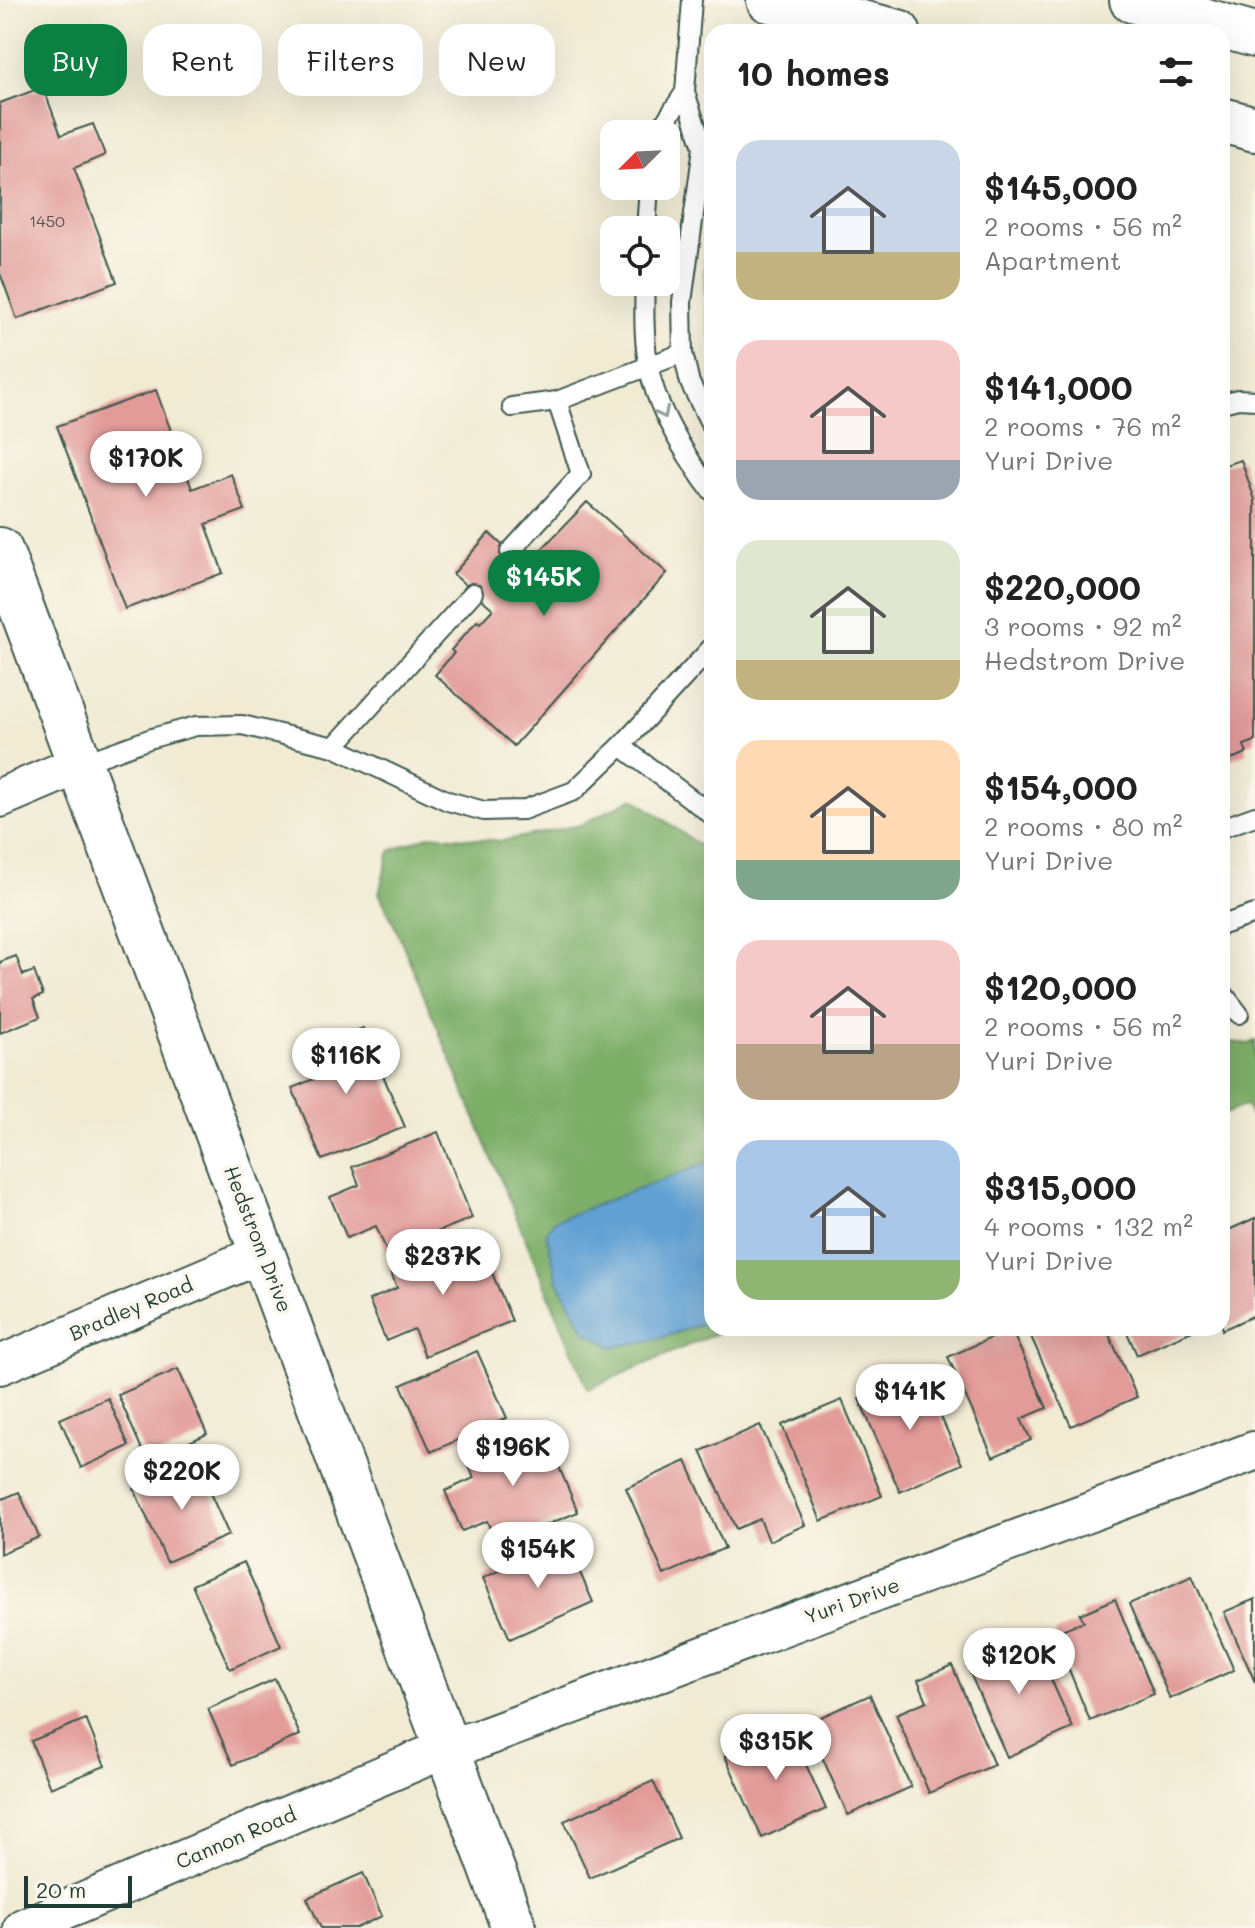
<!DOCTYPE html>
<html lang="en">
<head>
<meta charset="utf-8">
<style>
  :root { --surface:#fff; --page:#f6f6f6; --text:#222; --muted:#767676; --accent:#0b8043 }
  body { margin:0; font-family:Mali,sans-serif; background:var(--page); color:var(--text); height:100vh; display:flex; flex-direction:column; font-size:30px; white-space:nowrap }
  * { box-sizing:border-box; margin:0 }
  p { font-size:26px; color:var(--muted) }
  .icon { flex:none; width:44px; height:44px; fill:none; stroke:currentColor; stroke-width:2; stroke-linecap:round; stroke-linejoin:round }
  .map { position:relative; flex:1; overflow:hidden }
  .sheet { position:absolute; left:704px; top:24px; width:526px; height:1312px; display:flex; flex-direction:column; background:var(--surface); border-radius:24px; box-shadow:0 8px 32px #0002 }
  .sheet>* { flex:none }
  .hud { position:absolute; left:24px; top:24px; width:560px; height:72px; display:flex; gap:16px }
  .needle { width:52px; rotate:246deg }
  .tools { position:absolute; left:600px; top:120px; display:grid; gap:16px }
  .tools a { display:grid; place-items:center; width:80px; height:80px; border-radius:16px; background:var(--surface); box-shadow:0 8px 32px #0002; font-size:40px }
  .scale { position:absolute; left:24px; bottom:20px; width:108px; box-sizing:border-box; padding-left:8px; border:4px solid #1f3d34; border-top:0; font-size:22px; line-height:28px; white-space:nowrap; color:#1f3d34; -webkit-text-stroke:6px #fbf7ec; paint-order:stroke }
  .price { position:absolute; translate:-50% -68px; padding:0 18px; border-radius:28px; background:#fff; color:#222; font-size:26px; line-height:52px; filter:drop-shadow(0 2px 4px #0008) }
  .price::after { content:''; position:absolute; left:50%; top:48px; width:24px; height:18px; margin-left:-12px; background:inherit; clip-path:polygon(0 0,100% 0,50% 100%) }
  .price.on { background:var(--accent); color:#fff }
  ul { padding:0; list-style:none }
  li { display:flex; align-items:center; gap:24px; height:200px; padding:0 32px }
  li span { display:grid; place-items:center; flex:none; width:224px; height:160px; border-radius:24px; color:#555 }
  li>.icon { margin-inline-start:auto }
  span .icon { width:96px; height:96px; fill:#fffc; stroke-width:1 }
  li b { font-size:34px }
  h2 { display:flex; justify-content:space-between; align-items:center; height:96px; padding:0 32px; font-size:34px }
  .tag { padding:0 28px; border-radius:24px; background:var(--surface); box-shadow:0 8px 32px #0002; font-size:28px; line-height:72px }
  .tag.on { background:var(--accent); color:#fff }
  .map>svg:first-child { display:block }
  .forest { fill:#7cae68; stroke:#4e764e; stroke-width:2 }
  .water { fill:#61a0d3; stroke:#406e84; stroke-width:2 }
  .building { fill:#e29b99 }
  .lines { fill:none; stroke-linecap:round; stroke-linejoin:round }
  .service-casing { stroke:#3e574c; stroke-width:22 }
  .minor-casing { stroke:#3e574c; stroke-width:42 }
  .tertiary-casing { stroke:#3e574c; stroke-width:48 }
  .trunk-casing { stroke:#3e574c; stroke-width:48 }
  .service { stroke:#fff; stroke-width:18 }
  .minor { stroke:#fff; stroke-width:38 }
  .tertiary { stroke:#fff; stroke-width:44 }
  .trunk { stroke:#fff; stroke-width:44 }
  .oneway { stroke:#8f9e9a }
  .labels { text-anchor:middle; stroke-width:7; stroke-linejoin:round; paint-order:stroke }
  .number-label { font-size:16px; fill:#50544d }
  .street-label { font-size:20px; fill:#1f3d34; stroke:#fbf7ec }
</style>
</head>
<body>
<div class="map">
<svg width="1255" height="1928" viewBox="0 0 1255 1928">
  <rect width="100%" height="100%" fill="#fbf7ec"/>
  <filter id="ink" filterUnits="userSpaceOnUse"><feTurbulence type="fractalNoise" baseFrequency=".0125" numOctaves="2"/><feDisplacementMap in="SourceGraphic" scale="16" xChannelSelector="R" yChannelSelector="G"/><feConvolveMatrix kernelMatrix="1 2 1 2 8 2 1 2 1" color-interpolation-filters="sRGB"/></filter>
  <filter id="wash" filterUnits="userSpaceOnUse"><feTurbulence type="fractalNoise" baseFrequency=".006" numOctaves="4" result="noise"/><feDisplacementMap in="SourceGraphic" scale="32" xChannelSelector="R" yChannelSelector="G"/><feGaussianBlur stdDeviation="1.8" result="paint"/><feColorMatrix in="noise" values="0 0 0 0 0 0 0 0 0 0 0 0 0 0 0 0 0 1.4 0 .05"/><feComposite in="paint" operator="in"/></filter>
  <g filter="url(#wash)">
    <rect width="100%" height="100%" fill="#f1ebd4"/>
    <path class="forest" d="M712,198V342C699,301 705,240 712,198Z
      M634,798L712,855V1328H728L588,1389L398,933L379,893L390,851L430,835L502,841L580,825Z
      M1222,1041L1249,1044L1255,1041V1125L1246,1105L1222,1115Z"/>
    <path class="water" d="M712,1161V1321L654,1340L613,1347L585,1331L557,1279L546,1232L554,1221Z"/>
    <g id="blocks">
      <path class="building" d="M43,87L61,135L93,124L105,155L74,168L117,282L17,319L0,273V103Z
        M156,390L192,489L231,474L245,510L206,524L223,573L125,609L57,426Z
        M1241,460L1255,500V741L1244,745L1247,753L1226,761L1222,753V466Z
        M587,502L667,573L514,746L435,675L454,653L451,650L477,621L480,623L493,609L453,574L489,533L528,569L541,555L538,553Z
        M16,956L23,975L34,971L43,995L33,999L40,1017L0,1033V962Z
        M363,1028L405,1127L322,1160L292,1088L314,1079L303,1052Z
        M438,1132L472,1218L387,1252L376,1226L347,1238L330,1197L359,1185L352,1167Z
        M1255,1218V1315L1222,1330V1233Z
        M475,1232L512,1321L425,1356L414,1329L386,1341L369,1300L397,1288L389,1268Z
        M1039,1328H1106L1137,1397L1071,1426L1029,1332Z
        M1125,1328H1199L1137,1355Z
        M1011,1329L1047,1408L1021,1419L1031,1440L993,1457L948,1357Z
        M477,1351L507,1418L431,1452L401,1385Z
        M178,1369L207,1434L147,1461L118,1395Z
        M921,1372L962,1464L900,1492L859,1399Z
        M108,1398L129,1446L81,1468L60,1419Z
        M842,1400L882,1496L821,1521L782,1425Z
        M541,1424L578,1512L497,1545L487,1521L462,1531L445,1491L474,1478L465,1456Z
        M760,1425L805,1525L769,1541L760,1519L736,1529L701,1451Z
        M686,1461L725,1548L664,1575L626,1488Z
        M196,1462L229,1535L167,1562L134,1489Z
        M19,1492L39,1537L0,1554V1500Z
        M566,1541L593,1602L510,1639L483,1578Z
        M244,1562L281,1646L230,1669L192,1585Z
        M1192,1576L1234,1670L1170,1699L1129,1604Z
        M1115,1599L1154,1694L1090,1721L1054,1633L1084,1621L1080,1614Z
        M1255,1599V1682L1224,1612Z
        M1031,1635L1073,1728L1007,1757L966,1664Z
        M952,1665L994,1765L929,1793L896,1714L927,1701L918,1680Z
        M275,1679L300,1735L233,1765L208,1709Z
        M870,1695L911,1787L848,1815L807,1723Z
        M86,1719L105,1766L50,1788L31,1741Z
        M789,1727L826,1809L762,1838L725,1756Z
        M653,1781L679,1838L590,1878L564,1821Z
        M363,1873L382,1916L356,1928H321L307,1898Z"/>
    </g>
  </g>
  <g filter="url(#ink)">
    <use href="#blocks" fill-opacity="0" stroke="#3e574c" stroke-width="2"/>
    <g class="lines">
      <defs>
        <path id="service" d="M692,0L685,92L703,147L682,302L683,353L690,383L712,427
          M657,134L685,92
          M646,230L649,186
          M645,282C642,356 647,392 687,455C695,467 702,481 712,491
          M1222,403L1238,399L1255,400
          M512,407L557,401L683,353
          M510,552L581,474L557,401
          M621,746L712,815
          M334,747L473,593
          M80,764L152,738L196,726L242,725L334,747L448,801L484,811L523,810L574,791L621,746L712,647
          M1222,828L1255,816
          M1222,925L1255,914
          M1222,992L1239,1014"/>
        <path id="minor" d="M0,798L80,764
          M0,1365L263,1253
          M23,1928L449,1747L480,1739L1254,1451"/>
        <path id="tertiary" d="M0,550L514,1928"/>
        <path id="trunk" d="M769,0L898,32
          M1132,0L1255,35
          M1222,120L1255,129"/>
      </defs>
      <use href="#service" class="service-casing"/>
      <use href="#minor" class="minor-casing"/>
      <use href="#tertiary" class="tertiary-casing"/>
      <use href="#trunk" class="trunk-casing"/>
      <use href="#service" class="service"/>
      <use href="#minor" class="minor"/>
      <use href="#tertiary" class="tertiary"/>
      <use href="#trunk" class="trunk"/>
    </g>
    <defs><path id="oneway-chevron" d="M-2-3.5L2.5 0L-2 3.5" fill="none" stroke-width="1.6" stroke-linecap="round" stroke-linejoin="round" transform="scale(2)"/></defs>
    <use class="oneway" href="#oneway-chevron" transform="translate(663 413) rotate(63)"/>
  </g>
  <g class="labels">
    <g class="number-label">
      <text x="47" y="227">1450</text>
    </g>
    <g class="street-label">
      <text transform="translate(258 1239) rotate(69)" y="7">Hedstrom Drive</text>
      <text transform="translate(131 1309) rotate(-23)" y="7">Bradley Road</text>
      <text transform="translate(852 1601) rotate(-20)" y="7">Yuri Drive</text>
      <text transform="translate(236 1838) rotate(-23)" y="7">Cannon Road</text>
    </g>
  </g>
</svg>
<div class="tools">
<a><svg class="needle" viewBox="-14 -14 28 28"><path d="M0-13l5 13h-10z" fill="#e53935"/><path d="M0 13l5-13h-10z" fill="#767676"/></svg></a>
<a><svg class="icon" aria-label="locate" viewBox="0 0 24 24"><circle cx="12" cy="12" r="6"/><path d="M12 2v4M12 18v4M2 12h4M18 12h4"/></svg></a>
</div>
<div class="scale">20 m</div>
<b class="price" style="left:146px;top:499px">$170K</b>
<b class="price on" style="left:544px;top:618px">$145K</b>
<b class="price" style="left:346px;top:1096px">$116K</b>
<b class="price" style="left:443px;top:1297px">$237K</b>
<b class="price" style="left:910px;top:1432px">$141K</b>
<b class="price" style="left:513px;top:1488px">$196K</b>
<b class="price" style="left:182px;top:1512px">$220K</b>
<b class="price" style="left:538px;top:1590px">$154K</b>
<b class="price" style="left:1019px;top:1696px">$120K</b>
<b class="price" style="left:776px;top:1782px">$315K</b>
<div class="hud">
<a class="tag on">Buy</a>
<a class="tag">Rent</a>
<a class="tag">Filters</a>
<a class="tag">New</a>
</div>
<section class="sheet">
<h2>10 homes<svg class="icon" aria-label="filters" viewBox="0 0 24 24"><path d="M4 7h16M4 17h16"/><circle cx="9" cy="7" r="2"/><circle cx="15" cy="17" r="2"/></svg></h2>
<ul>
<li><span style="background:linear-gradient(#c9d6e8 70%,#c2b280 0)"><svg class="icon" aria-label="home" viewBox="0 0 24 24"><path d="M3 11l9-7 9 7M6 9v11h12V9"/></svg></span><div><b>$145,000</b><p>2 rooms · 56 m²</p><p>Apartment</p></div></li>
<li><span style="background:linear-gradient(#f6c9c9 75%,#9aa5b1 0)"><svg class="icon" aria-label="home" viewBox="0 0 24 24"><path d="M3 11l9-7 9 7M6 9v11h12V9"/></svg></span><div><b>$141,000</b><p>2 rooms · 76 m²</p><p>Yuri Drive</p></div></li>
<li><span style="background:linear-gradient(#dfe7d0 75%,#c2b280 0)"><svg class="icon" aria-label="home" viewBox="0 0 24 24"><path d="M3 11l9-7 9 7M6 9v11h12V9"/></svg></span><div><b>$220,000</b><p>3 rooms · 92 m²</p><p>Hedstrom Drive</p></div></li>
<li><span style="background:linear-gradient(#ffd9b3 75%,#7fa58c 0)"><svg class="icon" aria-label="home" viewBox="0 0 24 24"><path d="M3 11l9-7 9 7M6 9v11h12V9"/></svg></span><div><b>$154,000</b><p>2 rooms · 80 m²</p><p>Yuri Drive</p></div></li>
<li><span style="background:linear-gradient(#f6c9c9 65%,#b9a48a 0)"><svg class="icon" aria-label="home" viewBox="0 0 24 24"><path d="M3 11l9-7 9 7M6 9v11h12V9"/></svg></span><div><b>$120,000</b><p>2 rooms · 56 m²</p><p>Yuri Drive</p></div></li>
<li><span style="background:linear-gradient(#a9c7e8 75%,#8fb573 0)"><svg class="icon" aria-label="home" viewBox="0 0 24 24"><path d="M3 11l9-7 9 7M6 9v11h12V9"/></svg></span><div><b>$315,000</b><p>4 rooms · 132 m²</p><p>Yuri Drive</p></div></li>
</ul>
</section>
</div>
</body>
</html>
